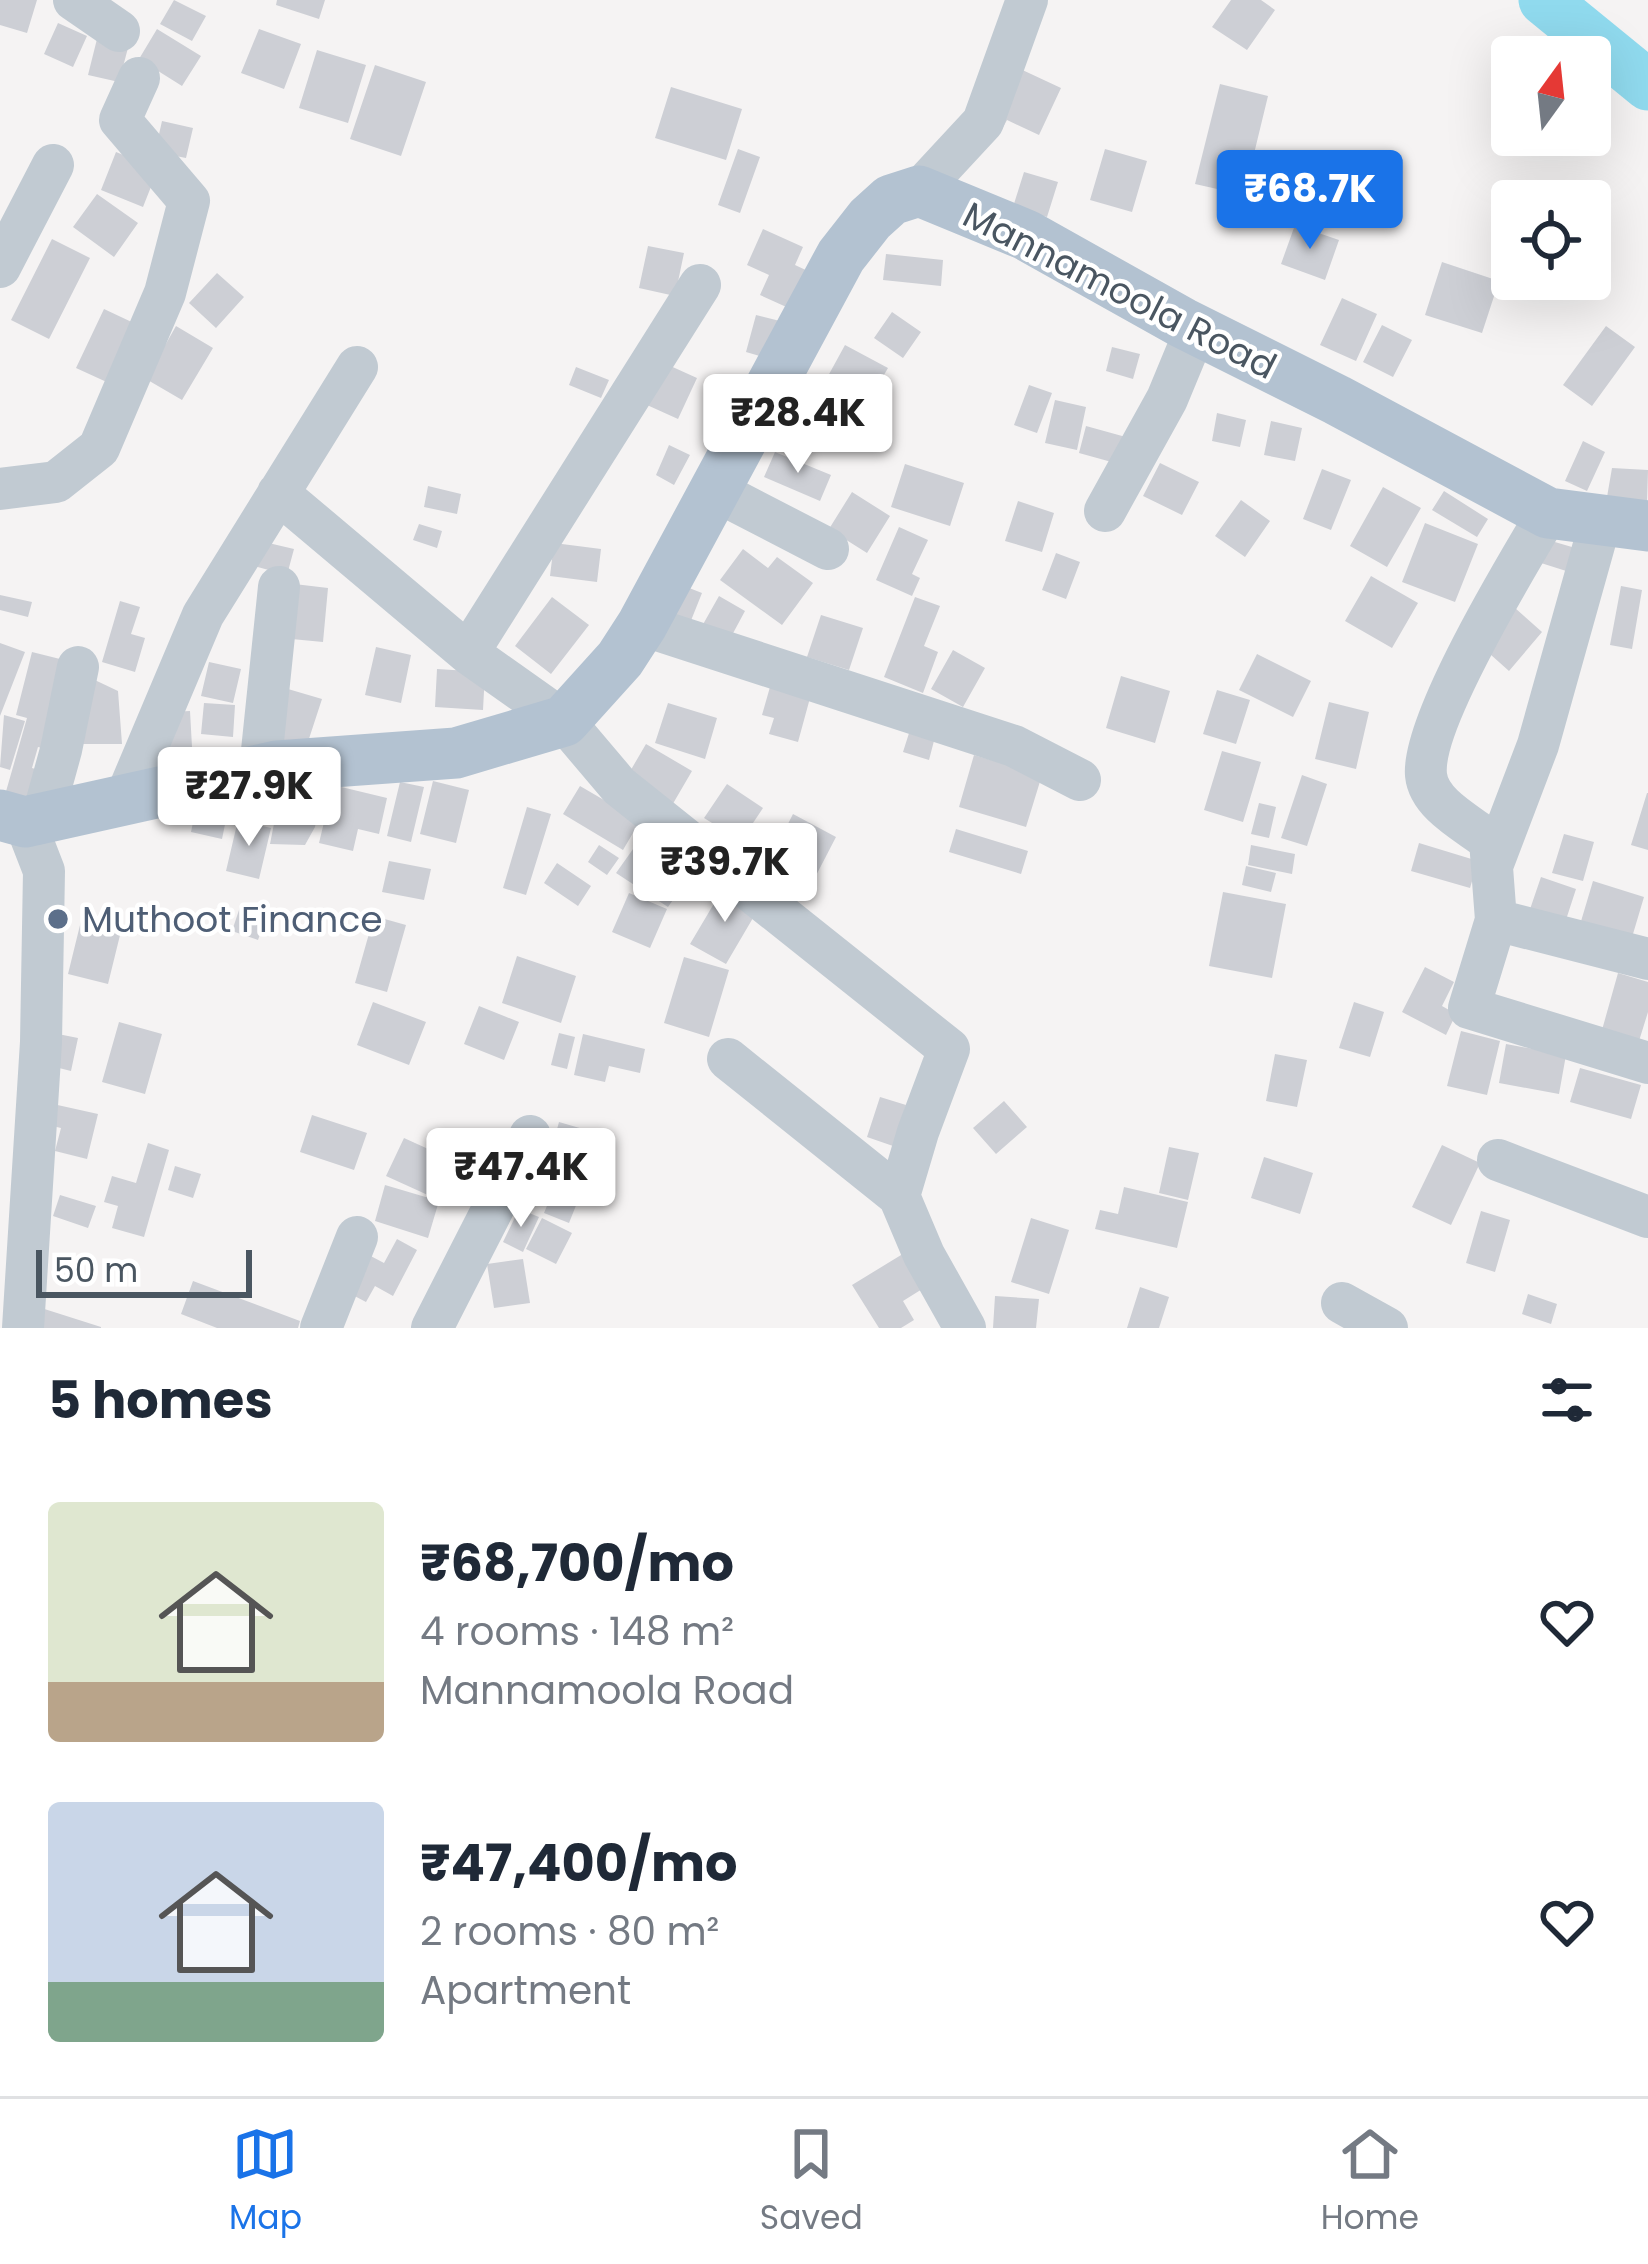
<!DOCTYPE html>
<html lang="en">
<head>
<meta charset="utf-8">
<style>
  :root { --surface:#fff; --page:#f6f6f7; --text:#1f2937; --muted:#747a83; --line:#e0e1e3; --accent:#1a73e8 }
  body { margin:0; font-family:Poppins,sans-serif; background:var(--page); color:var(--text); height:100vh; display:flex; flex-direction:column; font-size:45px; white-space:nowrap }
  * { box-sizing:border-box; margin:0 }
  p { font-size:39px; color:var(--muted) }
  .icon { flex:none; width:66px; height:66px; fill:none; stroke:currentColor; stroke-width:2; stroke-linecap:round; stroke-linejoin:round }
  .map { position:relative; height:1328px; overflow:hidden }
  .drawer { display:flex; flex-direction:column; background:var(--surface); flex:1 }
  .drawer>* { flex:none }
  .needle { width:78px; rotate:15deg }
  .fabs { position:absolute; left:1491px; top:36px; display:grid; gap:24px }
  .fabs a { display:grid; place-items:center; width:120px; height:120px; border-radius:12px; background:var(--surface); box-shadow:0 12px 48px #0002; font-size:60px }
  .scale { position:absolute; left:36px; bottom:30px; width:216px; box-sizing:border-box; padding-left:12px; border:6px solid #4a5661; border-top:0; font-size:33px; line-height:42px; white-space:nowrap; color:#4a5661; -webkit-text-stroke:9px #fff; paint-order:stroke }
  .price { position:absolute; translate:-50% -102px; padding:0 27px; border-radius:12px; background:#fff; color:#222; font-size:39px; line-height:78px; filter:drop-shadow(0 3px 6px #0008) }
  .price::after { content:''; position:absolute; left:50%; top:72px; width:36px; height:27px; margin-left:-18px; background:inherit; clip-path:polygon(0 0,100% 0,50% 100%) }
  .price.on { background:var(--accent); color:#fff }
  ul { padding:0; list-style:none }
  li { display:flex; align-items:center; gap:36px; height:300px; padding:0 48px }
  li span { display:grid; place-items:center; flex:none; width:336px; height:240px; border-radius:12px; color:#555 }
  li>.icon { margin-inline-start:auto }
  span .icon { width:144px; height:144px; fill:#fffc; stroke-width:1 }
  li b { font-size:51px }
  h2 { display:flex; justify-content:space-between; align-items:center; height:144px; padding:0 48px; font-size:51px }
  .tab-bar { display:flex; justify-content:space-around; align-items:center; height:168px; border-top:3px solid var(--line); background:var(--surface); font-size:33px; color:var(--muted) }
  .tab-bar a { display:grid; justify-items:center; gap:6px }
  .tab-bar .on { color:var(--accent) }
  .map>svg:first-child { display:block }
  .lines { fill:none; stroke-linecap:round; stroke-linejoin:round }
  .river { stroke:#90daee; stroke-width:51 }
  .building { fill:#cdcfd5 }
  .minor { stroke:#c1cad2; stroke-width:42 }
  .major { stroke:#b3c2d1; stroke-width:51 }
  .service-dot { fill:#5c6f8a; stroke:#fff; stroke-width:4.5 }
  .labels { text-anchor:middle; stroke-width:9; stroke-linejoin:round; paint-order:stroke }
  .street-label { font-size:36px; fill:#4a5661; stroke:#fff }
  .service-label { font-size:36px; fill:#4e5e75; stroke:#fff; text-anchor:start }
</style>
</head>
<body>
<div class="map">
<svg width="1648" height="1328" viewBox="0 0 1648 1328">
  <rect width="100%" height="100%" fill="#f5f3f3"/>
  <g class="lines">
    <path class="river" d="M1544,0L1648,85"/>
  </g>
  <path class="building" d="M0,0H37L27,33L0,25Z
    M174,0L206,16L192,41L160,24Z
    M277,0H325L319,19L276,5Z
    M1231,0H1261L1275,10L1247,50L1212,27Z
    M58,23L87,36L73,67L44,54Z
    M157,29L201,56L182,86L139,59Z
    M259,29L301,44L284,89L241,73Z
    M98,35L129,44L119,82L88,75Z
    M317,50L366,65L348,123L299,108Z
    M999,59L1061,88L1039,135L1007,120L1000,133Z
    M375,65L426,82L401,156L350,139Z
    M1220,84L1268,96L1244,195L1195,184Z
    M671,87L742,109L726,160L655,138Z
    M162,121L193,128L186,158L155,152Z
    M738,149L760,157L740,213L718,205Z
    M1105,149L1147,161L1132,212L1090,200Z
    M116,152L158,169L143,207L101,190Z
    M1024,172L1058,182L1047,217L1013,207Z
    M97,194L138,223L114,257L73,227Z
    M1295,225L1339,240L1325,280L1281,264Z
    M763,229L803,247L795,265L810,272L793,310L760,295L769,275L747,265Z
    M52,239L90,258L49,339L11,320Z
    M648,246L684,253L675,296L639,288Z
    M886,254L943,260L941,286L883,280Z
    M1442,262L1499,281L1482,333L1425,315Z
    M217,273L244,297L216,328L189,303Z
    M1342,298L1377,314L1356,361L1320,345Z
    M104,309L138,325L111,384L76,368Z
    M892,312L921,332L903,358L874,338Z
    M756,315L784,322L774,360L746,352Z
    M1382,325L1412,340L1393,377L1363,362Z
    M176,326L213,348L182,400L146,379Z
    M1606,326L1635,347L1592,406L1563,385Z
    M845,345L888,368L864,409L822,387Z
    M1112,347L1140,354L1133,379L1106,371Z
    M666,364L697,378L678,419L647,405Z
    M576,367L609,380L601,398L569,385Z
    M1029,385L1052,393L1037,433L1014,425Z
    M1055,400L1086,407L1077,450L1045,443Z
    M1217,413L1246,420L1240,447L1212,441Z
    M1271,421L1302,428L1295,461L1264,455Z
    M1086,426L1133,439L1126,466L1079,453Z
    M1583,441L1605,452L1587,491L1565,481Z
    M669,445L690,455L674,485L656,475Z
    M775,452L831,475L820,501L764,477Z
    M1160,463L1199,482L1182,515L1143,496Z
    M905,464L964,483L950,526L891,507Z
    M1612,468L1648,470L1647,502L1607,497Z
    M1322,469L1351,480L1331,530L1303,519Z
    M428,486L461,494L457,514L424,507Z
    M1383,487L1421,508L1387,567L1350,546Z
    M1444,491L1488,519L1477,537L1432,510Z
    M852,492L890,516L867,553L829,529Z
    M1241,500L1270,521L1245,557L1215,536Z
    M1018,501L1054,513L1042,552L1005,541Z
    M1425,523L1478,544L1455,602L1402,582Z
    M419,524L442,531L437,548L413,540Z
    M899,527L928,540L912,574L920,578L912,596L876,580Z
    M1548,540L1589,552L1582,576L1541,563Z
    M260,541L294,549L287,575L254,566Z
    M554,543L601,549L597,582L550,576Z
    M743,549L768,568L777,557L813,583L782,625L720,580Z
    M1056,553L1080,562L1066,599L1042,590Z
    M1371,576L1418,603L1392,648L1345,621Z
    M286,583L328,588L323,642L281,638Z
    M684,586L702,593L686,633L668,625Z
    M1621,586L1642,590L1632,649L1610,645Z
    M0,595L32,602L28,617L0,610Z
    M719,596L745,611L724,650L697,635Z
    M552,597L589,625L551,674L515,646Z
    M915,597L940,606L924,646L938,652L923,693L884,677Z
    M120,601L140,607L131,634L145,638L135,672L102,662Z
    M1515,608L1542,632L1509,671L1481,646Z
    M821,615L863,628L849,670L807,657Z
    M0,643L25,652L0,716Z
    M376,647L411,655L401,703L365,695Z
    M953,650L985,668L963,707L931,689Z
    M32,652L76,663L54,751L38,747L32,768L45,772L34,811L3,802L27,718L16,715Z
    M1257,654L1311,681L1293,717L1239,690Z
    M209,662L241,669L233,703L201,696Z
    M437,669L485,672L483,710L435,707Z
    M80,673L118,691L122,744H74Z
    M1121,676L1170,691L1155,743L1106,728Z
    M770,687L810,698L798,742L769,734L774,718L762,715Z
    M288,689L322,699L304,754L270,743Z
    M1217,690L1250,700L1236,744L1203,734Z
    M1329,702L1369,712L1356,769L1315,759Z
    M204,703L235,705L233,737L201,734Z
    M668,703L717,718L705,759L655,743Z
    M190,711L192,747L152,749L150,713Z
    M4,715L25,721L10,770L0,767Z
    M910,730L935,737L929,760L903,752Z
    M646,744L692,771L671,807L625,780Z
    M1222,751L1261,762L1243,822L1204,810Z
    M974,755L1042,775L1026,827L959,807Z
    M1302,775L1327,784L1307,846L1281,838Z
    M433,781L469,790L456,843L420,834Z
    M400,782L424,787L411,842L387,836Z
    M727,784L763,808L741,841L704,818Z
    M333,785L387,798L379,834L358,829L353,851L319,843Z
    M580,786L640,821L623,850L563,814Z
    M281,788L322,793L315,827L305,845L270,844Z
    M1647,793H1648V850L1631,845Z
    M197,803L228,810L222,839L191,832Z
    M1259,803L1276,807L1269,838L1251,834Z
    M527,807L551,814L526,895L503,888Z
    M793,814L836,837L809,889L766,867Z
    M238,820L271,828L259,879L226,871Z
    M648,828L699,863L668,907L616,873Z
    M956,829L1028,851L1021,874L949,852Z
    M1564,834L1594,842L1583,881L1552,873Z
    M1419,843L1478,861L1470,888L1411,871Z
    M599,845L619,858L607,875L588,862Z
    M1251,845L1295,854L1292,874L1248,865Z
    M389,861L431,869L424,900L382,892Z
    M557,863L591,886L578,906L544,883Z
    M1246,866L1276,873L1271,892L1242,885Z
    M1541,877L1576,889L1563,929L1527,918Z
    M1593,881L1644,897L1630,944L1579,928Z
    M725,885L760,906L726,964L690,944Z
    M1223,892L1286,904L1272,978L1209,966Z
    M629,893L667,909L650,948L612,932Z
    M240,907L266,917L258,940L232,931Z
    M374,916L406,925L387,992L355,983Z
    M82,917L122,927L108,984L68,974Z
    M517,956L576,976L561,1023L502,1003Z
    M684,957L729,970L709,1037L664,1023Z
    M1425,967L1454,982L1442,1006L1456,1014L1446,1035L1402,1012Z
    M1618,973L1648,982V1012L1639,1041L1602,1030Z
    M373,1002L426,1022L409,1065L357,1045Z
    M1354,1002L1384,1012L1370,1057L1339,1048Z
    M479,1006L519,1022L504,1060L464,1044Z
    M119,1022L162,1034L145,1094L102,1082Z
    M1461,1031L1500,1041L1487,1095L1447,1086Z
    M559,1033L575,1037L567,1069L551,1065Z
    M58,1034L78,1038L71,1071L51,1066Z
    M583,1034L645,1049L640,1073L609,1066L605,1082L574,1075Z
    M1506,1044L1566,1055L1559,1094L1499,1083Z
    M1275,1054L1307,1060L1297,1107L1266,1101Z
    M1580,1068L1641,1085L1631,1119L1570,1102Z
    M880,1097L906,1105L893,1146L867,1137Z
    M1004,1101L1027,1127L996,1154L973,1128Z
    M53,1104L98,1114L87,1159L55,1151L61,1128L48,1125Z
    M312,1115L367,1133L354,1170L300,1152Z
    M559,1122L614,1138L601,1184L546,1169Z
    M404,1138L459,1163L441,1201L386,1176Z
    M148,1143L169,1150L144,1237L112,1228L118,1206L104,1202L112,1176L136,1183Z
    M1442,1145L1480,1163L1451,1225L1412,1207Z
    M1169,1147L1199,1153L1188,1200L1159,1193Z
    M1264,1157L1313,1173L1300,1214L1251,1198Z
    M175,1166L201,1174L193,1198L168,1190Z
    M542,1171L583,1188L569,1223L544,1213L551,1196L535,1189Z
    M385,1185L439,1201L428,1238L375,1221Z
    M1124,1187L1188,1202L1177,1248L1095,1229L1100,1210L1118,1214Z
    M60,1195L96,1206L88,1228L53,1216Z
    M519,1209L539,1217L523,1252L503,1242Z
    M1481,1211L1510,1220L1495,1272L1466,1263Z
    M542,1218L572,1233L556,1264L526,1249Z
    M1031,1218L1069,1230L1049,1294L1011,1282Z
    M397,1239L417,1250L393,1296L375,1286L366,1302L345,1291L365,1253L384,1263Z
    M906,1252L927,1286L903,1301L914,1320L901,1328H879L852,1285Z
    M523,1259L530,1303L494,1308L487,1264Z
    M193,1281L300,1321L298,1328H217L181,1314Z
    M1140,1287L1169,1297L1159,1328H1127Z
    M1528,1294L1557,1304L1551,1324L1522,1314Z
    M995,1296L1039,1299L1036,1328H993Z
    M35,1306L101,1327V1328H29Z"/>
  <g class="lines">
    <path class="minor" d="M74,0L119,31
      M919,191L983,122L1027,0
      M0,267L53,165
      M0,489L56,482L99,448L165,293L189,201L120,120L139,78
      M714,490L828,549
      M278,493L468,653L564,721L619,786L949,1049L918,1132L899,1196
      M1105,511L1167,399L1196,329
      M1548,513C1518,563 1421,723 1426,775C1429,805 1469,824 1490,841L1496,920L1469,1008L1648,1063
      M642,625L1014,746L1080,780
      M468,653L700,285
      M260,770L279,587
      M124,802L203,615L357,367
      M42,819L61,750L78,667
      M1492,866L1538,745L1601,520
      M1496,920L1648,959
      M728,1059L899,1196L924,1255L965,1328
      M1498,1160L1648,1217
      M1342,1303L1387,1328
      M23,1328L41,1042L44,871L25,822
      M321,1328L357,1237
      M432,1328L530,1136"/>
    <path class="major" d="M0,815L25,822L277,766L456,753L564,721L620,659L642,625L841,256L870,219L891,200L919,191L1026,235L1183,323L1337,400L1548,513L1648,526"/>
  </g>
  <circle class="service-dot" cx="58" cy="919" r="12"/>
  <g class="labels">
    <g class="street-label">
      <text transform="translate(1120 290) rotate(27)" y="13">Mannamoola Road</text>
    </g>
    <g class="service-label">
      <text x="82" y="932">Muthoot Finance</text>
    </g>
  </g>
</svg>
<div class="fabs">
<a><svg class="needle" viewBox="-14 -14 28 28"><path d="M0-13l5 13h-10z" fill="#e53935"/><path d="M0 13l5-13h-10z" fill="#747a83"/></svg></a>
<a><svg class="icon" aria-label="locate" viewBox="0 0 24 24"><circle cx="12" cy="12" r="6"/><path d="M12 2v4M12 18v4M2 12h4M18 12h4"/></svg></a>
</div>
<div class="scale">50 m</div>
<b class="price on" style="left:1310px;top:252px">₹68.7K</b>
<b class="price" style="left:798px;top:476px">₹28.4K</b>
<b class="price" style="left:249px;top:849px">₹27.9K</b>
<b class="price" style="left:725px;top:925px">₹39.7K</b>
<b class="price" style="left:521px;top:1230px">₹47.4K</b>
</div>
<section class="drawer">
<h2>5 homes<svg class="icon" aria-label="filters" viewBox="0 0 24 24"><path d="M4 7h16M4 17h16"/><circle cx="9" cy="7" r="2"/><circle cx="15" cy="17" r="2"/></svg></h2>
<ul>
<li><span style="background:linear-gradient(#dfe7d0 75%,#b9a48a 0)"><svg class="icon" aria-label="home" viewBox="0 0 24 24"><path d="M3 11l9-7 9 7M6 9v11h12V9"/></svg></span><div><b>₹68,700/mo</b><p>4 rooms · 148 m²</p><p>Mannamoola Road</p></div><svg class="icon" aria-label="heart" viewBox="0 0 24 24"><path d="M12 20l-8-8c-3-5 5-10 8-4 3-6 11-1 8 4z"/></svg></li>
<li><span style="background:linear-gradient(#c9d6e8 75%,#7fa58c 0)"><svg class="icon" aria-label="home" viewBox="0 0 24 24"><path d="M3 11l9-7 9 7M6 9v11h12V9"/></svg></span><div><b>₹47,400/mo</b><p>2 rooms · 80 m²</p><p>Apartment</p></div><svg class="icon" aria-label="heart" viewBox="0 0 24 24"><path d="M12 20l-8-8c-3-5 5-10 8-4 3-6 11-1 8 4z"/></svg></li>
</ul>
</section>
<nav class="tab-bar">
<a class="on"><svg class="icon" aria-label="map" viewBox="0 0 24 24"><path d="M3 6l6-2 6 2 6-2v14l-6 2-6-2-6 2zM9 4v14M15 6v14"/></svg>Map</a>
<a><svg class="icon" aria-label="saved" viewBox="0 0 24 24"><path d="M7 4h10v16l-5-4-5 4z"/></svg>Saved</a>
<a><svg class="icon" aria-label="home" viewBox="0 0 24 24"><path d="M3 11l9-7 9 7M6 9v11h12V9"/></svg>Home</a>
</nav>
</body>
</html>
